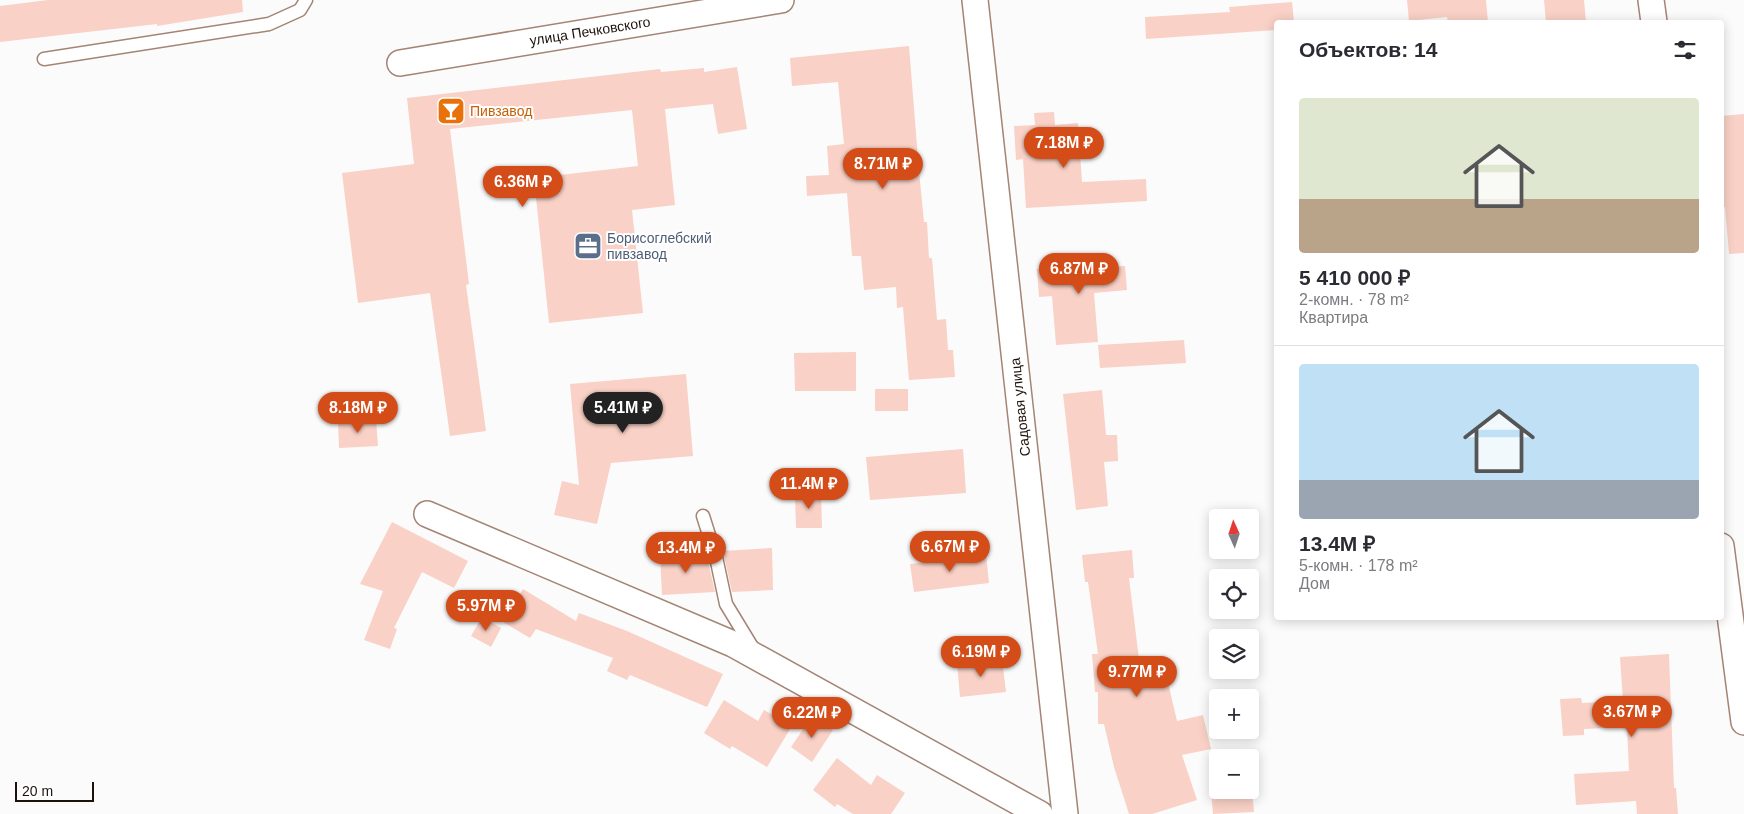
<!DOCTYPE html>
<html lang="ru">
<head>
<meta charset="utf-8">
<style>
  :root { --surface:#fff; --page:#f2f2f3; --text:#2b2b33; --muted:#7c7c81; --line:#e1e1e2; --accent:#d44d18 }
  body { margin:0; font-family:Arial,sans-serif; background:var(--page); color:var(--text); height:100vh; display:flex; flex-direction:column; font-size:19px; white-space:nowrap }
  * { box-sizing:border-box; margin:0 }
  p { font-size:16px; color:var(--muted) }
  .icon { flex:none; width:28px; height:28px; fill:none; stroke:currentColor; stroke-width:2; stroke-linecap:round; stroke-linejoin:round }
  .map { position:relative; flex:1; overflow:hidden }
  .side { position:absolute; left:1274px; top:20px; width:450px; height:600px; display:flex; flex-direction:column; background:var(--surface); border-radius:5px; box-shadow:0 2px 12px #0003 }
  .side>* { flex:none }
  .needle { width:32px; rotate:357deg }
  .controls { position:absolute; left:1209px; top:509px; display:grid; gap:10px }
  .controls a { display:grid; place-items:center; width:50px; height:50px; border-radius:5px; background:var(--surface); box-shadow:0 2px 12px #0003; font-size:25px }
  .scale { position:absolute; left:15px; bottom:12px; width:79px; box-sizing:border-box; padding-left:5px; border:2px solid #1c110b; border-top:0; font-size:14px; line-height:18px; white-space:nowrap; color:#1c110b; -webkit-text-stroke:4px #fff; paint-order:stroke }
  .price { position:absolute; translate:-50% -42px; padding:0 11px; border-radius:18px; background:var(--accent); color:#fff; font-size:16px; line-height:32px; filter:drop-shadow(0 1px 2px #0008) }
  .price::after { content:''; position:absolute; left:50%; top:30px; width:15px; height:11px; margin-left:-8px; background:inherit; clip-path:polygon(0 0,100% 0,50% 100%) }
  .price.on { background:#222; color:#fff }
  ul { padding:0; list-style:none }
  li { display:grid; align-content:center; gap:10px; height:265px; padding:0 25px }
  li+li { border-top:1px solid var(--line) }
  li span { display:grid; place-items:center; height:155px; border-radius:5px; color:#555 }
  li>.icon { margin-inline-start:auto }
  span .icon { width:90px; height:90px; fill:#fffc; stroke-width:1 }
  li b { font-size:21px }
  h2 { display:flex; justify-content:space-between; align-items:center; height:60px; padding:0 25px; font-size:21px }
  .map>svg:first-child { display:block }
  .building { fill:#f9d1c6 }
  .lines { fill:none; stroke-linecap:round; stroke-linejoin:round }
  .service-casing { stroke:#a48475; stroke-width:15 }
  .minor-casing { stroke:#a48475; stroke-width:28 }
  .service { stroke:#fff; stroke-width:12 }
  .minor { stroke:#fff; stroke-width:25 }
  .labels { text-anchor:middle; stroke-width:4; stroke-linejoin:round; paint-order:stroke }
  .street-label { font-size:14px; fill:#1c110b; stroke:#fff }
  .food-label { font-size:14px; fill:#c56008; stroke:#fff; text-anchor:start }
  .service-label { font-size:14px; fill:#4e5e75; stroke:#fff; text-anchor:start }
</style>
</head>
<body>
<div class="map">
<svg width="1744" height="814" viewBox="0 0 1744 814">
  <rect width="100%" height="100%" fill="#fbfbfb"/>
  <path class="building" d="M48,0H242L243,12L157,26V24L0,42V6Z
    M1407,0H1486L1488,22H1448L1447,17L1409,21Z
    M1544,0H1584L1586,22H1546Z
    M1292,2L1294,22H1276V30L1146,39L1145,17L1230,12L1229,7Z
    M909,46L919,171L924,222H927L929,258H932L937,320L946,319L948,350H953L955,377L909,380L903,307L897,308L896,287L864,290L861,256H852L847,193L807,196L806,176L829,175L827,146L844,144L838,82L792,86L790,58Z
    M737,67L747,129L718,134L713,104L665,109L675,205L632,210L643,313L549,323L534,178L638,166L632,110L450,129L469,284L466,285L486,431L450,436L430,293L358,303L342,173L414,164L407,98L660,69L661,72L704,68V72Z
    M1054,112L1055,125L1078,123L1082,182L1146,179L1147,201L1026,208L1023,159L1016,160L1014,126L1035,125L1034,113Z
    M1744,114V253L1729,254L1725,207L1721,208V116Z
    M1110,255L1111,267L1125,266L1127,290L1094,293L1098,342L1056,345L1052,296L1039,297L1037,269L1057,268V261L1073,260V258Z
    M1184,340L1186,363L1100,368L1098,345Z
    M856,352V391H795L794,353Z
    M686,374L693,456L611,463L597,524L554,515L562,481L579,485L570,384Z
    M875,389H908V411H875Z
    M1102,390L1106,435H1117L1118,461L1104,462L1108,506L1076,510L1063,394Z
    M376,419L378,446L339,448L338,421Z
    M963,449L966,493L870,500L866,457Z
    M821,492L822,528H796L795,493Z
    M392,522L468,561L454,588L422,572L394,628L397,629L390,649L364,640L383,591L360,584Z
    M772,548L773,590L732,592L723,551Z
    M1132,550L1134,578H1129L1139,659L1162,657L1177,721L1203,715L1211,749L1182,755L1197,800L1152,814H1129L1114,767L1104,724H1098V692H1095L1092,654H1098L1088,582H1085L1082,555Z
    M706,552L715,592L662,595L660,554Z
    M986,555L989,583L914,592L910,564Z
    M523,589L576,621L579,613L627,631L723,674L707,707L630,675L627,680L607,671L613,658L536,629L530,638L503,622Z
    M482,617L501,628L491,647L471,636Z
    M1669,654L1674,788H1676L1678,814H1637L1636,801L1576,805L1574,774L1629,771L1627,727L1584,729V735L1563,736L1560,699L1581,698L1582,703L1623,701L1620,657Z
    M1002,658L1006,692L960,697L957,663Z
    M724,700L758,721L764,710L792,726L767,767L732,746L730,749L704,733Z
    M812,716L833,730L812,762L791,747Z
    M837,758L871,785L877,775L905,793L891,814H853L837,804L835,807L813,790Z
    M1226,790H1252L1254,812L1213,814L1211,791Z"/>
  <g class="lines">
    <defs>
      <path id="service" d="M44,59L269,24L300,10L306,0
        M703,516L716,557L726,604L754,650"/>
      <path id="minor" d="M975,0L1065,814
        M1651,0L1654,22
        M400,63L781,0
        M427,514L733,644L1040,814
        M1721,546L1744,722"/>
    </defs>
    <use href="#service" class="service-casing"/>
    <use href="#minor" class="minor-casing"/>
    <use href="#service" class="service"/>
    <use href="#minor" class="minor"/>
  </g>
  <defs>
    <symbol id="bar-square" viewBox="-11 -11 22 22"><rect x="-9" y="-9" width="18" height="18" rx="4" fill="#e8710a" stroke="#fff"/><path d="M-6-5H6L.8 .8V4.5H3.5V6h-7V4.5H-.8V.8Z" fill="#fff"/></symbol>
    <symbol id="office-square" viewBox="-11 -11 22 22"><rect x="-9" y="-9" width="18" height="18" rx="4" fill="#5c6f8a" stroke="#fff"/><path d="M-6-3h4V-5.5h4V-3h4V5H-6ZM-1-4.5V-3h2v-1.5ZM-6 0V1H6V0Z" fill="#fff"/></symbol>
  </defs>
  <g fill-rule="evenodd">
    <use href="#bar-square" x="435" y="95" width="32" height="32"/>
    <use href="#office-square" x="572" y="230" width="32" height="32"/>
  </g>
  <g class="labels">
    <g class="street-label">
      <text transform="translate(590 31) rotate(-9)" y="5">улица Печковского</text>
      <text transform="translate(1020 407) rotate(-96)" y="5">Садовая улица</text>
    </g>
    <g class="food-label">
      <text x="470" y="116">Пивзавод</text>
    </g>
    <g class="service-label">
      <text x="607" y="243">Борисоглебский<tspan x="607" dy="16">пивзавод</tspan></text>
    </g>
  </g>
</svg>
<div class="controls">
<a><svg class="needle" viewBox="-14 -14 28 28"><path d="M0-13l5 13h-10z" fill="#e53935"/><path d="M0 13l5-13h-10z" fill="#7c7c81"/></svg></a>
<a><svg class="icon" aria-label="locate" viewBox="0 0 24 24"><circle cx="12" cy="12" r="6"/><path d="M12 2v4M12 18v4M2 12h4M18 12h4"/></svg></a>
<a><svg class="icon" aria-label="layers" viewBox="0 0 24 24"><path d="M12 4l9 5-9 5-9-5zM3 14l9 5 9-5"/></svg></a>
<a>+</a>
<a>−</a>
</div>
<div class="scale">20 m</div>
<b class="price" style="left:1064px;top:169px">7.18M ₽</b>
<b class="price" style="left:883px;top:190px">8.71M ₽</b>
<b class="price" style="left:523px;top:208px">6.36M ₽</b>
<b class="price" style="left:1079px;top:295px">6.87M ₽</b>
<b class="price" style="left:358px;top:434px">8.18M ₽</b>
<b class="price on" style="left:623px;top:434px">5.41M ₽</b>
<b class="price" style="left:809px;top:510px">11.4M ₽</b>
<b class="price" style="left:950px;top:573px">6.67M ₽</b>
<b class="price" style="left:686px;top:574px">13.4M ₽</b>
<b class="price" style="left:486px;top:632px">5.97M ₽</b>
<b class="price" style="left:981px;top:678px">6.19M ₽</b>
<b class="price" style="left:1137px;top:698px">9.77M ₽</b>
<b class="price" style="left:1632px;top:738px">3.67M ₽</b>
<b class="price" style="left:812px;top:739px">6.22M ₽</b>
<section class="side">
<h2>Объектов: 14<svg class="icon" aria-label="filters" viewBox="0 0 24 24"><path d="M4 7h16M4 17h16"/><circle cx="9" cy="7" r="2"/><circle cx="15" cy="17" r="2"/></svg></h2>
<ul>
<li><span style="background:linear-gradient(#dfe7d0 65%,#b9a48a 0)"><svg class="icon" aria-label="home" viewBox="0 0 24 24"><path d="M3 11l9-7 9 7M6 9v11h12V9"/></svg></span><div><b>5 410 000 ₽</b><p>2-комн. · 78 m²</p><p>Квартира</p></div></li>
<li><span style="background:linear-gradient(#bfe0f5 75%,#9aa5b1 0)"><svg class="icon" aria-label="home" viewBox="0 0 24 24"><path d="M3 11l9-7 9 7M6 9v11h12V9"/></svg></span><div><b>13.4M ₽</b><p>5-комн. · 178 m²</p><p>Дом</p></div></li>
</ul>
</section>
</div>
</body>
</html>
